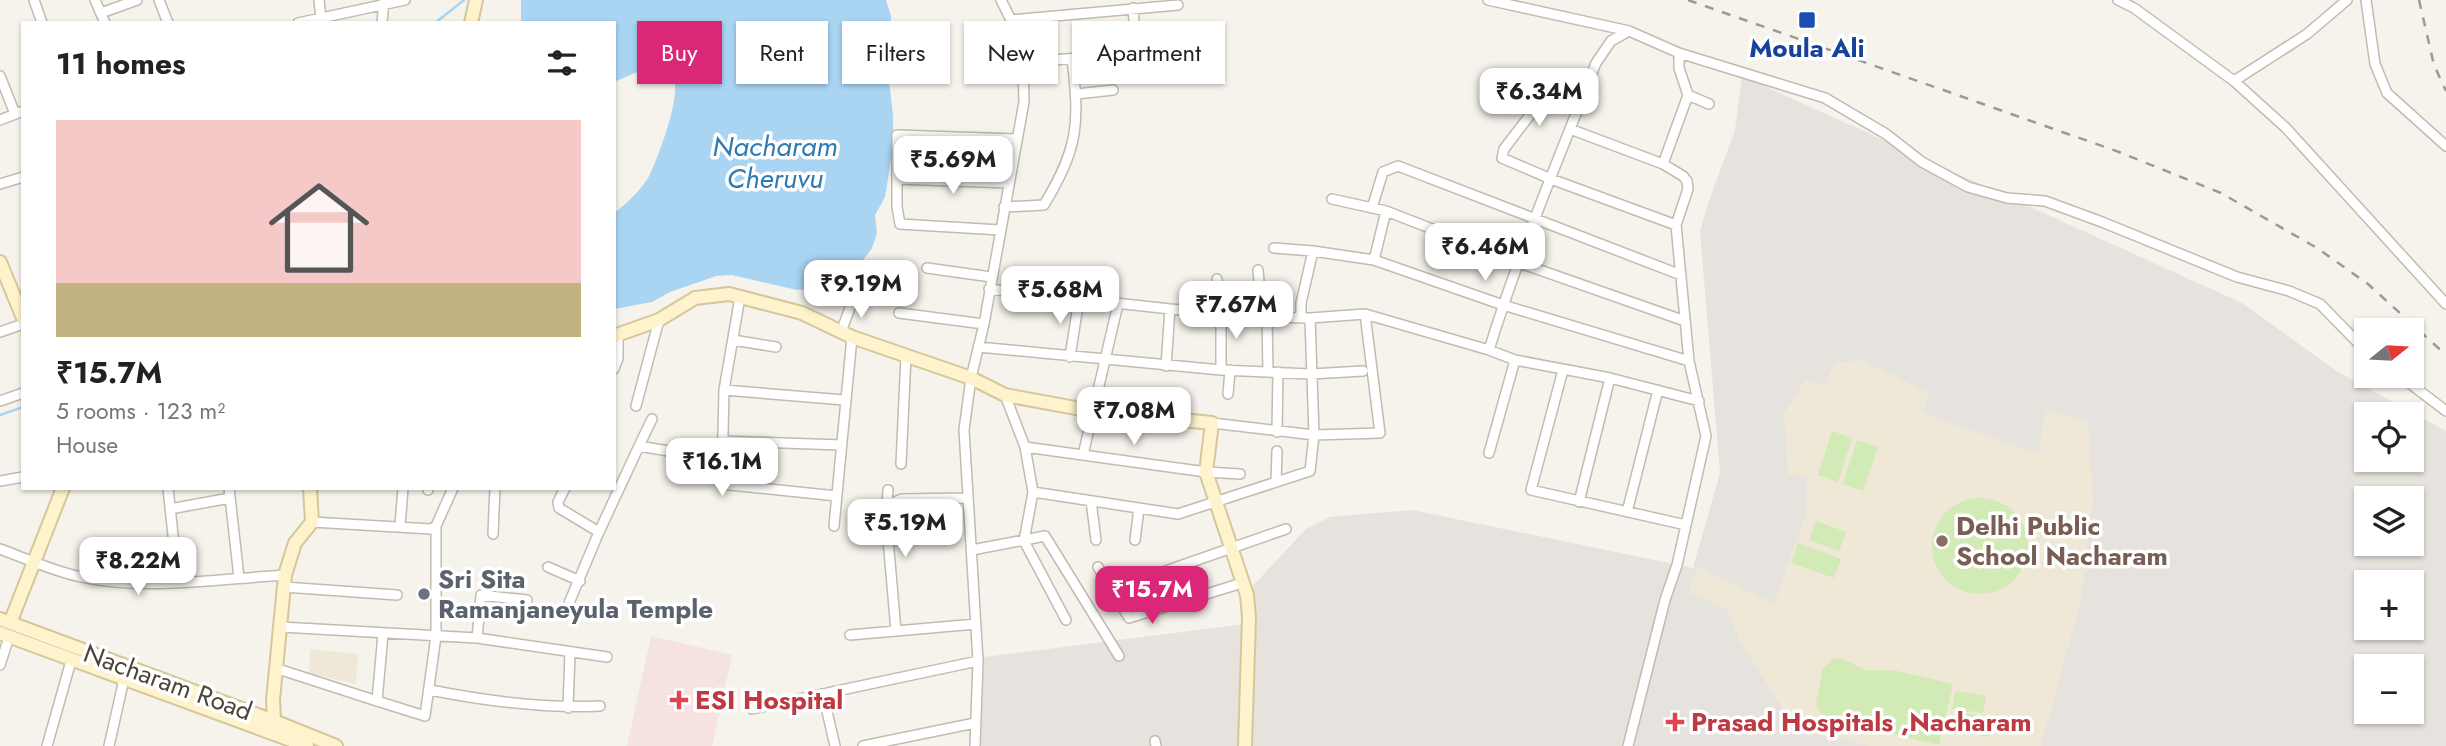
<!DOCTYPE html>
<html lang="en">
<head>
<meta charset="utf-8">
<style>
  :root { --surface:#fff; --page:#f2f2f2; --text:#222; --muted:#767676; --line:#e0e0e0; --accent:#db2777 }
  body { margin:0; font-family:Jost,sans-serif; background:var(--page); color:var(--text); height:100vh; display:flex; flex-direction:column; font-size:26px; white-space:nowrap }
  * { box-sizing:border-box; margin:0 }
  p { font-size:23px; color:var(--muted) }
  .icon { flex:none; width:38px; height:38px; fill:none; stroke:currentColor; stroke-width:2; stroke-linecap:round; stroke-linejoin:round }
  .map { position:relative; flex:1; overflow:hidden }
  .sheet { position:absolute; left:21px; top:21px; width:595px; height:469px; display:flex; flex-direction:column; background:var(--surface); border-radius:0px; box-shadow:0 2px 5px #0004 }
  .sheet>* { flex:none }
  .top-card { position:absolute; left:637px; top:21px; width:665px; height:63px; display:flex; gap:14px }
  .needle { width:46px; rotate:72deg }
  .buttons { position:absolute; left:2354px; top:318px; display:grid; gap:14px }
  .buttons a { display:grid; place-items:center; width:70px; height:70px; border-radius:0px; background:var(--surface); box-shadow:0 2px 5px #0004; font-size:35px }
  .price { position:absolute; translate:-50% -60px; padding:0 16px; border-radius:14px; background:#fff; color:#222; font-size:23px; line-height:46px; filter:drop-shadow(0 2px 4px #0008) }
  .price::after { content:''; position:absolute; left:50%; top:42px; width:21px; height:16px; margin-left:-10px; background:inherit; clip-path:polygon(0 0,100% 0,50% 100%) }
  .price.on { background:var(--accent); color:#fff }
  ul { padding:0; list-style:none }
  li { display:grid; align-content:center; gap:14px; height:371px; padding:0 35px }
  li+li { border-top:2px solid var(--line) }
  li span { display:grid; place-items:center; height:217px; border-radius:0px; color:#555 }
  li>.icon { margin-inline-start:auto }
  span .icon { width:126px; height:126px; fill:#fffc; stroke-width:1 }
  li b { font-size:30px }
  h2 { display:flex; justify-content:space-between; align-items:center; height:84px; padding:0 35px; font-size:30px }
  .tag { padding:0 24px; border-radius:0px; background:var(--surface); box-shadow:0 2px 5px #0004; font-size:24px; line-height:63px }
  .tag.on { background:var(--accent); color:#fff }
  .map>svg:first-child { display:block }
  .industrial { fill:#e6e2dd; fill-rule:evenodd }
  .education { fill:#efe8d6 }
  .medical { fill:#f6e3e0 }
  .green { fill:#d2eab5 }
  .water { fill:#a9d4f2 }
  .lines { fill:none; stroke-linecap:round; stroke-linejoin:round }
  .stream { stroke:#a9d4f2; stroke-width:2.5 }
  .street-casing { stroke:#c2bbae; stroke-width:12 }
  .secondary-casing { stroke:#d6c79b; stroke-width:16 }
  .street { stroke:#fff; stroke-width:9 }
  .secondary { stroke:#fff3cd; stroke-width:12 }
  .rail { stroke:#9a9a9a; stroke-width:2.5; stroke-dasharray:9 9; stroke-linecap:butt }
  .transit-dot { fill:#1a4fb4; stroke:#fff; stroke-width:2.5 }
  .education-dot { fill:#8d6e63; stroke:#fff; stroke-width:2.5 }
  .worship-dot { fill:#6b7280; stroke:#fff; stroke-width:2.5 }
  .health-dot { fill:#e0444e; stroke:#fff; stroke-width:2.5 }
  .labels { text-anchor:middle; stroke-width:7; stroke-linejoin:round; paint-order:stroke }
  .transit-label { font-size:26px; font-weight:bold; fill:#164399; stroke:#fff }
  .education-label { font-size:26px; font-weight:bold; fill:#785e54; stroke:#fff; text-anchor:start }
  .worship-label { font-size:26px; font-weight:bold; fill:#5b616d; stroke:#fff; text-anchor:start }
  .street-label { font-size:26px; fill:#4b4439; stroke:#fff }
  .health-label { font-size:26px; font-weight:bold; fill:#be3a42; stroke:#fff; text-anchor:start }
  .water-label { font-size:28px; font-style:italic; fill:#2e7ab2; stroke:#fff }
</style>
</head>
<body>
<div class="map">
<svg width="2446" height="746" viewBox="0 0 2446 746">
  <rect width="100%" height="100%" fill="#f6f3ec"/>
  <path class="industrial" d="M1742,76L2242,303L2338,372L2446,431V746H981L984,657L1245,624L1248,591L1306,529L1330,517L1412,510L1693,568L1720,473L1700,232L1707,206L1735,130ZM2366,415H2412V460H2366ZM2366,499H2412V544H2366ZM2366,583H2412V628H2366ZM2366,667H2412V712H2366Z"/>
  <path class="education" d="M1861,360L1929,393L1922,413L2039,454L2045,409L2088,422L2093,500L2081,600L2041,746H1869L1792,723L1741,643L1727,609L1688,592L1698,567L1774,604L1806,513L1807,476L1788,474L1784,414L1805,379L1824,385L1835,363Z
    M310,649L358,654L356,684L309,673Z"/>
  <path class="medical" d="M651,636L732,655L712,746H627Z"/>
  <path class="green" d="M1832,431L1852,438L1838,482L1818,475Z
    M1857,440L1878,447L1863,491L1843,484Z
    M1932 546a48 48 0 1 1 96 0a48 48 0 1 1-96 0Z
    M1816,521L1846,532L1839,551L1809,540Z
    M1798,543L1841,559L1834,578L1791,563Z
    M1834,658L1843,659L1866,670H1893L1953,684L1939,745L1828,719L1818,710L1816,702L1823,668Z
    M1955,691L1986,696L1983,713L1952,709Z
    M1958,712L1991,717L1990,737L1954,731Z"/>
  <path class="water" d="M521,0H886L891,16L889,80L893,116V147L885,197L875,215L877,233L872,248L860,264L828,287L797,290L732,275L716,276L670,292L652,302L614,309V213C626,204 640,191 648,178C656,163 686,87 671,75C654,61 631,75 614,82V23H521Z"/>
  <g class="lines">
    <path class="stream" d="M435,23L464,0
      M0,415L23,407"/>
    <defs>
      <path id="street" d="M34,0L42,23
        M95,0L105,23
        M159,0L168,23
        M319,0L321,19
        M1488,0L1629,31L1679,53L1825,98L1886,134L1922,162L1968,187L2007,198L2045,201L2102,222L2237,277L2289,291L2320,304L2366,351
        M2118,0L2134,8L2234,81L2286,128L2446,304
        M2366,0L2375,64L2387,93L2446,146
        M1133,8L1135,35L1147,44
        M101,13L137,0
        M1011,20L1178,5
        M298,23L405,0
        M382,23L384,2
        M1023,62L1108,56
        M0,76L15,114
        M2234,81L2307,34L2347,0
        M1544,91L1533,111L1504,149L1502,158L1551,179L1676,225
        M1077,94L1113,90
        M1688,95L1709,104
        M0,120L23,111
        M1570,129L1663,164L1683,176L1687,181L1688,189L1676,225L1689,361L1706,436L1677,565L1665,600L1628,746
        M1663,164L1688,95L1679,68V53
        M897,179L1009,183
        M0,184L23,177
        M1332,199L1386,211L1517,262L1685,321
        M1004,207L1044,205C1078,148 1080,125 1072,59
        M1372,208L1383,172L1398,166L1681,275
        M1000,230L900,224L897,207V135L1016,139
        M1274,248L1313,251L1374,260L1503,305L1689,361
        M1374,260L1386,211
        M927,268L991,277
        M1258,270L1262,316
        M1217,279L1221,312V370
        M989,289L1170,309L1267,317L1310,318L1365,314L1489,350L1515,360L1610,378L1699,401
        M740,297L724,390L722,477L730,485L837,496
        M899,313L984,324
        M1267,317L1268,372
        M1301,318V303L1313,251
        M0,332L23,324
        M841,332L854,297
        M733,340L776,347
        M978,347L1221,370L1311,374L1363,371
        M1489,350C1519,252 1559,158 1596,63L1611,41L1629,31
        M1070,357L1079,299
        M1166,366L1170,309
        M614,369L618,358V335
        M1563,370L1531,490L1686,525
        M2400,376L2446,411
        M724,390L844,400
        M1228,394L1230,370
        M1005,395L1025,447L1033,492L1024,541L1066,620
        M0,401L23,393
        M636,406L659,320
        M652,419L639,446L721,460
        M1212,423L1314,435L1380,433L1365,314
        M1277,432L1278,372
        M723,441L841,445
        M1025,447L1206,472L1240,474
        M1489,453L1515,360
        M1083,455L1118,304
        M901,464L906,356
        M0,481L23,477
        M1276,482L1277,451
        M168,488L178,582
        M229,488L239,578
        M428,488V490
        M565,488L558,502L559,508L599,532
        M888,490L886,516L896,631
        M1033,492L1178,514L1310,471L1314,435L1310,318
        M1091,501L1096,540
        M1579,502L1610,378
        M888,505L902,499L968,498
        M170,509L230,498
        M1627,512L1658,390
        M312,522L431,529L436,526L453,488
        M400,526L403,488
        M834,526L852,337
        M493,534L495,488
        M1135,540L1139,508
        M0,549C27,559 53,571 81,577C147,591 219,579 285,575
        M972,550L1045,536L1119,656
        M548,567L580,581
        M1098,567L1129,618L1242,583
        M1137,581L1286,529
        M284,587L397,595
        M569,603L599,532L639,446
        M281,627L477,638L607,657
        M850,635L976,624
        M477,638L481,595L527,600
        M0,665L9,637
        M275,668L377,701L383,634
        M430,690C486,701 543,709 600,706
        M823,694L835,746
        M377,701L425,716L436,636V526
        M568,708L570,653
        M752,709L978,661
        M1155,741L1156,746
        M47,746L71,661
        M109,746L124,679
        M863,746L975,723
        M975,746L978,661L964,430L971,378L984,324L1024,102L1023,62L1017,32L1001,0"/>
      <path id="secondary" d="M471,23L476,0
        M0,262L23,318
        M614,336L659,320L695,298L729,294L802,313L852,337L971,378L1005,395L1092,411L1212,423L1206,472L1247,595L1249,617L1245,746
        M0,619L274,721L336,746
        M10,623L63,488
        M0,633L307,746
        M274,721L273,700L285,575L295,543L312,522L310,488"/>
    </defs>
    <use href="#street" class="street-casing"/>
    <use href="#secondary" class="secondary-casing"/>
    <use href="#street" class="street"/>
    <use href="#secondary" class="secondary"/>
    <path class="rail" d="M1688,0L2119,152L2221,193L2317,248L2368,284L2446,355
      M2419,0L2434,65L2446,91"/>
  </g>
  <rect class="transit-dot" x="1798" y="11" width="18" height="18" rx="3.5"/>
  <circle class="education-dot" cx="1942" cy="541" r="7"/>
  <circle class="worship-dot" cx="424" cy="594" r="7"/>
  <g class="health-dot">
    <path d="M675.5 689.5h7v7h7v7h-7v7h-7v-7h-7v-7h7z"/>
    <path d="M1671.5 711.5h7v7h7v7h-7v7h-7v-7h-7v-7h7z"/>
  </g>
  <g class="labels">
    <g class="transit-label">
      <text x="1807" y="57">Moula Ali</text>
    </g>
    <g class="education-label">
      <text x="1956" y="535">Delhi Public<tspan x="1956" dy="30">School Nacharam</tspan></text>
    </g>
    <g class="worship-label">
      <text x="438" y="588">Sri Sita<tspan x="438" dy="30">Ramanjaneyula Temple</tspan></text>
    </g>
    <g class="street-label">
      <text transform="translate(168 682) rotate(20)" y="9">Nacharam Road</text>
    </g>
    <g class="health-label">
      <text x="695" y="709">ESI Hospital</text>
      <text x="1691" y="731">Prasad Hospitals ,Nacharam</text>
    </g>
    <g class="water-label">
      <text x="775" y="156">Nacharam<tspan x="775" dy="32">Cheruvu</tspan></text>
    </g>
  </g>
</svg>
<div class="buttons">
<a><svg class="needle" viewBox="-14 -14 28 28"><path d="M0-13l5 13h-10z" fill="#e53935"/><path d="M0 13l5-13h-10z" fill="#767676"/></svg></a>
<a><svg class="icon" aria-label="locate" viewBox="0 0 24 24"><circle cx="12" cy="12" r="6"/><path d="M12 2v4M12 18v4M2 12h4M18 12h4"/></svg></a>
<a><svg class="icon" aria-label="layers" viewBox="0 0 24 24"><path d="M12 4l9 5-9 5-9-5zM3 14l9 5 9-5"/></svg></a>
<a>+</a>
<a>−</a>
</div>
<b class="price" style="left:1539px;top:128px">₹6.34M</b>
<b class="price" style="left:953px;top:196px">₹5.69M</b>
<b class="price" style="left:1485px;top:283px">₹6.46M</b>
<b class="price" style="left:861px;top:320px">₹9.19M</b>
<b class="price" style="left:1060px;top:326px">₹5.68M</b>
<b class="price" style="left:1236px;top:341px">₹7.67M</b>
<b class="price" style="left:1134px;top:447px">₹7.08M</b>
<b class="price" style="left:722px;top:498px">₹16.1M</b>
<b class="price" style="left:905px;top:559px">₹5.19M</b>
<b class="price" style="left:138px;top:597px">₹8.22M</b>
<b class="price on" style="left:1152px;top:626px">₹15.7M</b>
<div class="top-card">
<a class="tag on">Buy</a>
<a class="tag">Rent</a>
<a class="tag">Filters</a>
<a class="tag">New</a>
<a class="tag">Apartment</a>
</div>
<section class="sheet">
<h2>11 homes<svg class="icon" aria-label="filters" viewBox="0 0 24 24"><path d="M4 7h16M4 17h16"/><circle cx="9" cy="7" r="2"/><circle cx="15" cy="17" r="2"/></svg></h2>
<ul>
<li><span style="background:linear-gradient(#f6c9c9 75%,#c2b280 0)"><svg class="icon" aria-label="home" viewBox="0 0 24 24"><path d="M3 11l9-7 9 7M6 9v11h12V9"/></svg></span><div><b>₹15.7M</b><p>5 rooms · 123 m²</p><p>House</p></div></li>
</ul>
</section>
</div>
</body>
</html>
